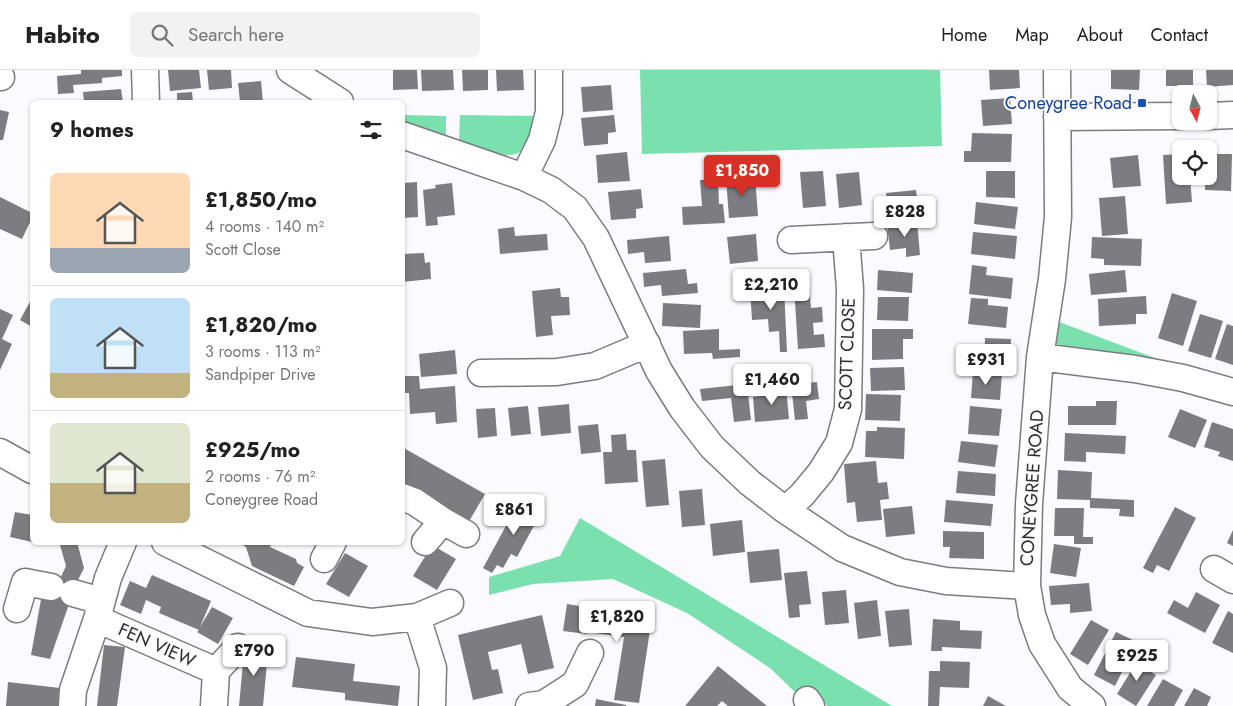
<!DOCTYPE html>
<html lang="en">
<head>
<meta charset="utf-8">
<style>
  :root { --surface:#fff; --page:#f2f2f2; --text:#222; --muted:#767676; --line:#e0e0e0; --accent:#d93025 }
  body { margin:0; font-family:Jost,sans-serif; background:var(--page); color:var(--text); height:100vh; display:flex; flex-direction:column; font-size:19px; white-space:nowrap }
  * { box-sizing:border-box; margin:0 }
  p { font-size:16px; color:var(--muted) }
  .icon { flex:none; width:28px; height:28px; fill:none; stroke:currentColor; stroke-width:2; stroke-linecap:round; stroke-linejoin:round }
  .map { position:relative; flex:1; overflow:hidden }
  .side { position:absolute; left:30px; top:30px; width:375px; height:445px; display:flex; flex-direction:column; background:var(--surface); border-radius:8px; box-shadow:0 1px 4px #0004 }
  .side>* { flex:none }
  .needle { width:32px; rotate:173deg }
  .fabs { position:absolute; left:1172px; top:15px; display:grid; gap:10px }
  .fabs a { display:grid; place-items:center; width:45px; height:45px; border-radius:8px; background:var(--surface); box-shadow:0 1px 4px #0004; font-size:25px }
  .price { position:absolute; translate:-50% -42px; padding:0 11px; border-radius:5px; background:#fff; color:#222; font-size:16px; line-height:32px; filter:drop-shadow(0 1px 2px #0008) }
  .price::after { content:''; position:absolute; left:50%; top:30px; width:15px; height:11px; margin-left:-8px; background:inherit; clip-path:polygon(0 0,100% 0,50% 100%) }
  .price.selected { background:var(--accent); color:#fff }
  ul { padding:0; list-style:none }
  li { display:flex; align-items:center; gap:15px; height:125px; padding:0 20px }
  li+li { border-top:1px solid var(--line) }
  li span { display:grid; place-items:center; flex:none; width:140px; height:100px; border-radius:8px; color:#555 }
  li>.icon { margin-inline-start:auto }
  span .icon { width:60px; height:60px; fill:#fffc; stroke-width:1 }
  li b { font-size:21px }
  h2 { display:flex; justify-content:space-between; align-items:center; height:60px; padding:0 20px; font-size:21px }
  header { display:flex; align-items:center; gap:30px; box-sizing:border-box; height:70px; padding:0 25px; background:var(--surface); border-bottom:1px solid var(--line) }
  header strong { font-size:24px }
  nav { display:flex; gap:28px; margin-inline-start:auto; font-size:18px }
  .search { width:350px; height:45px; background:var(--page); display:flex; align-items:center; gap:12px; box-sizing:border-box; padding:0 18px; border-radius:8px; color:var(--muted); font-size:19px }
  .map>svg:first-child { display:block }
  .green { fill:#7ae0ae }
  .building { fill:#7c7d81 }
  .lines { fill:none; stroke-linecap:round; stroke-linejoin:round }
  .minor-casing { stroke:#7b7c7f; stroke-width:29 }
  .minor { stroke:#fff; stroke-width:26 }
  .transit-dot { fill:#1a4fb4; stroke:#fafaff; stroke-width:2 }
  .labels { text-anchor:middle; stroke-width:4; stroke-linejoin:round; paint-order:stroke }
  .transit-label { font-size:18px; fill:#164399; stroke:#fafaff; text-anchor:end }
  .street-label { font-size:18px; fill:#2d2e2f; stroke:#fafaff }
</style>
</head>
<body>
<header>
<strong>Habito</strong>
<div class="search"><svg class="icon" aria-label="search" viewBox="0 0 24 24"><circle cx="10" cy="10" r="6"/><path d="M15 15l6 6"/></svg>Search here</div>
<nav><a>Home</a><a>Map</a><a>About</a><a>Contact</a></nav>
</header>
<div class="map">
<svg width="1233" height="636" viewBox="0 0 1233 636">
  <rect width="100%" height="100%" fill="#fafaff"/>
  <path class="green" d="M640,0H940L942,76L642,84Z
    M403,45L446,46V67L418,59L403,52Z
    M460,45L538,46C535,54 534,64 530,72C516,98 480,78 459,71Z
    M1054,250L1168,293L1059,277L1053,271Z
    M580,448L892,636H827L812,617L798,625L770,598L687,543L613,509L533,514L489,525V507L560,486Z"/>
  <path class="building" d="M81,0H122V6L102,8V13L73,15L74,23L58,24L57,6L81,4Z
    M168,0H199L201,18L170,21Z
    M207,0H231L232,18L209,20Z
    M393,0H417L418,19L393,20Z
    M421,0H453L454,20L422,21Z
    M462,0H488V20L463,21Z
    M496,0H523L524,20L497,21Z
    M989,0H1019L1020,18L990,20Z
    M1111,0H1140L1139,20L1111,19Z
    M1166,0H1193V16H1166Z
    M1206,0H1233V15L1207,17Z
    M261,11L263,32H240L238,13Z
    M611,15L613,40L583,42L581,17Z
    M121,19L123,32H84L83,22Z
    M192,22L193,32H177V23Z
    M1010,28L1012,54L983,56L981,30Z
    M0,40L9,42L3,70H0Z
    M614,45L616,62L608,63V74L584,76L581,48Z
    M972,63L1012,64L1011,92H964V81H971Z
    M627,82L630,111L598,113L596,85Z
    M1181,84V106H1190L1192,132L1166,134L1163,85Z
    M1215,84H1232L1231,121L1205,120V106H1209V104H1214Z
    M1138,85L1141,116L1113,118L1110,88Z
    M823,101L826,136L803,138L800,102Z
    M986,101H1015V128L986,127Z
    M859,102L862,135L839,138L836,104Z
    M755,106L758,146L729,148L726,108Z
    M718,109L719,134H723L725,153L683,155L682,137L702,136L700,110Z
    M417,112L418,147L402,148V113Z
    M452,113L455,145L437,147L438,155L426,156L423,120L436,118L435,115Z
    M641,119L643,138L636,139V148L611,150L608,122Z
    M916,120L919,146L889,149L886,123Z
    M1125,126L1128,164L1102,166L1099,128Z
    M0,127L32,143V148L22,169L0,159Z
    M976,132L1018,137L1015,159L974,154Z
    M917,151L920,185L906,187V178L890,180L887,154Z
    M514,157L515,166L547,164L548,180L500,184L498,159Z
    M973,162L1017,166L1015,189L971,184Z
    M756,164L758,191L730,194L727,167Z
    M669,166L671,191L645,193L644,182L628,184L627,170Z
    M1092,167L1142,169L1141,196L1104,195V189L1091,188Z
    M424,183L425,193L430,192L431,209L402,212V184Z
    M972,195L987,197L986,205L1013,208L1011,229L969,224Z
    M686,199L688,214L697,213L698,223L662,226L661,215L644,217L643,203Z
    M878,200L913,203L912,223L877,220Z
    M1125,200L1127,222L1091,225L1089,204Z
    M809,216L811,238L822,237L823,252L813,253L814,265L824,264L825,277L798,279L794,217Z
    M784,217L787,282H780L779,261L769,262L768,249L752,250L750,219Z
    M560,218L561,227H569L570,245L551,246L553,265L536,267L532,221Z
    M1172,223L1197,231L1183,276L1158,268Z
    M1146,226L1147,244H1136V254L1099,256L1098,229Z
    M878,227H909L908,251L877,250Z
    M32,228V257L20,250Z
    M971,228L988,229V235L1008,237L1006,258L968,254Z
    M663,233L701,235L700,258L662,256Z
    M0,239L13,245L2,269L12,274L0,300Z
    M1200,244L1223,251L1211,288L1188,281Z
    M1227,254L1233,256V295L1215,289Z
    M719,259V280L740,279V287L713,289L712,283L684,284L683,261Z
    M872,259H913V269H903V289L872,290Z
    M985,268L1011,269L1010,293L984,292Z
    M455,280L457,304L421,307L419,284Z
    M904,297L905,320L871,321L870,298Z
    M973,301L1002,303L1000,330L971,328Z
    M403,306H419L420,319L455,316L457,352L436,354L435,342L410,344L409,323H403Z
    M817,312L819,329L806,331L808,349L795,350L791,314Z
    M747,314L751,350L734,352L731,328L702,331L700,319Z
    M786,317L789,349L755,352L753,327L768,325V318Z
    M866,324L901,325L900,351L865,350Z
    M1096,331H1117L1116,355H1068V336H1096Z
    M569,334L571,363L541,366L538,337Z
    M528,336L531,364L511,366L508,338Z
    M970,336L1002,339L999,366L968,364Z
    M495,338L497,366L478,368L476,339Z
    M1180,339L1207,350L1195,378L1168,367Z
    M1212,352L1233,359V391L1218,386L1220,382L1204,377Z
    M598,354L601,382L581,384L578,356Z
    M877,357L905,358L904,389L865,387L866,361H877Z
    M1065,363L1126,366L1125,384L1086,382V392L1064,391Z
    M626,364L627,380H636L638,412L605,414L603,382H612L611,365Z
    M961,371L998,375L995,397L958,392Z
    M402,377L485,424L468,453L402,415Z
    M665,389L669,435L646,437L642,391Z
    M876,391L878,413L887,412L889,429L880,430L882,450L857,452L855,432L847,433L844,394Z
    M1058,400L1092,402L1091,428L1134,430V447L1119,446L1120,439L1090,438V430L1057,429Z
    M958,401L996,404L995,426L956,423Z
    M702,419L705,455L682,457L679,421Z
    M520,430L542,441L517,487L511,484L503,498L497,495L492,503L483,498Z
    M946,430L993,434L991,456L944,452Z
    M912,436L915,464L886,467L883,439Z
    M1175,437L1196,448L1169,501L1157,495L1153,503L1143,498Z
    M1055,438H1084L1083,467H1093V474H1074V466H1054Z
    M15,442L32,445V472L10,467Z
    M742,450L745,482L713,486L710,454Z
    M1233,460V476L1227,473Z
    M943,461L984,462V489L949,488L950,477H943Z
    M57,472H77L84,498L76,514L50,589L31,585L42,524L60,509L66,496L60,475Z
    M237,472H272L270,477L296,489L297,493L304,497L294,516L252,496L246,477Z
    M1054,474L1081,478L1076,507L1050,503Z
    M432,475L456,489L437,520L413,506Z
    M779,479L782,510L750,513L747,482Z
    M345,483L368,496L349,527L326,514Z
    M807,501L811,534L799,535L800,547L789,548L784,503Z
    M152,505L211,531L200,557L212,537L233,548L218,574L197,562L199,560L159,543L161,537L146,530L141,544L120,535L130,511L146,518Z
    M1089,513L1092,541L1070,543V534L1051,535L1049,516Z
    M846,520L849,553L825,555L822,522Z
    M1196,522L1220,535L1205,563L1167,543L1174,530L1188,538Z
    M877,530L881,566L858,569L854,533Z
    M567,534L652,547L639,633L614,630L624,567L587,562V564L563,561Z
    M909,539L912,575L889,577L885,541Z
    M1228,541L1233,544V583L1212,573Z
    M542,545L554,598L528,604L521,574L488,582L492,600L498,599L503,623L473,630L458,565Z
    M933,549L960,551V560L982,561L981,579L942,577V581H931Z
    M1091,550L1109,560L1088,595L1070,584Z
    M1116,562L1137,572L1115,616L1094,605Z
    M261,570L269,571L263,636H239L244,582L260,583Z
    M104,575L125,577L117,636H97Z
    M1141,585L1151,592L1147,599L1156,605L1136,636L1117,624Z
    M296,587L355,594L353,611L400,616L398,636L345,630V623L292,617Z
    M940,591L970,592L969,618L940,617L939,636H928L929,601H940Z
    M718,596L767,636H728L722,631L717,636H685Z
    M1163,609L1183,620L1174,636H1147Z
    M8,612L60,618L58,636H6Z
    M1194,618L1211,627L1207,636H1184Z
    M988,626L1006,636H983Z
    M596,629L626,635V636H595Z"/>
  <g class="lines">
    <defs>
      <path id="minor" d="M145,0L146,32
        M290,0L340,32
        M1057,0L1058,147L1052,209L1040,287L1029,434L1027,516L1032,545L1042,574L1070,618L1092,636
        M0,6L1,7
        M1209,46L1233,45
        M1057,47L1181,46
        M402,65L524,107L551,120L575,138L596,168L659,301L682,338L712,377L750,413L785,440L842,478L900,502L946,511L1027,516
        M524,107L542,70L549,42V0
        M791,170L874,166
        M1040,287L1135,299L1183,308L1233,322
        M481,303L557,302L595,296L647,274
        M0,382L32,400
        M402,427L415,432L443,451
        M785,440L802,425L821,402L839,373L848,339L850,219L846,167
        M165,472L308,543L372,552L417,547L450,533
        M425,472L443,451L466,464
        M324,489L333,472
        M1214,499L1233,510
        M73,523L101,531
        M17,539L25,512L51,517
        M417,547L433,598L432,636
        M97,549L216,601
        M807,630L811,636
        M72,636L73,620L97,549L108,508L123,472
        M214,636L216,601L238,577
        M529,636L544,634L575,614L590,583"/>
    </defs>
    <use href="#minor" class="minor-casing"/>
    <use href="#minor" class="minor"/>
  </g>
  <rect class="transit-dot" x="1137" y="28" width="10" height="10" rx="2.5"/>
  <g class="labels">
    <g class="transit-label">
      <text x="1132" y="39">Coneygree Road</text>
    </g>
    <g class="street-label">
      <text transform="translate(847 284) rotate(-88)" y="6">SCOTT CLOSE</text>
      <text transform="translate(1032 418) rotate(-86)" y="6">CONEYGREE ROAD</text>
      <text transform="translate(157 575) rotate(24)" y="6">FEN VIEW</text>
    </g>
  </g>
</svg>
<div class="fabs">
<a><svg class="needle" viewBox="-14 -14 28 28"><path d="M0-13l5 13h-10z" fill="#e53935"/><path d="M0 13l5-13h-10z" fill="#767676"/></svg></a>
<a><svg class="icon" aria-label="locate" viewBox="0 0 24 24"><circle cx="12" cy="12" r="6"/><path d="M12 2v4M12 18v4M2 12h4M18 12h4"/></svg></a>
</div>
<b class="price selected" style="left:742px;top:127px">£1,850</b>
<b class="price" style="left:905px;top:168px">£828</b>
<b class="price" style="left:771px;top:241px">£2,210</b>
<b class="price" style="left:986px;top:316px">£931</b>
<b class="price" style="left:772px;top:336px">£1,460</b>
<b class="price" style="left:514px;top:466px">£861</b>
<b class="price" style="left:617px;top:573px">£1,820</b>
<b class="price" style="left:254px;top:607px">£790</b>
<b class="price" style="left:1137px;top:612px">£925</b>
<section class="side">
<h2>9 homes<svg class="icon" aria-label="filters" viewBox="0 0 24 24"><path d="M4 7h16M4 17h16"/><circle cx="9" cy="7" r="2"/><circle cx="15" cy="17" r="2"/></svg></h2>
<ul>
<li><span style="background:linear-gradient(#ffd9b3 75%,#9aa5b1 0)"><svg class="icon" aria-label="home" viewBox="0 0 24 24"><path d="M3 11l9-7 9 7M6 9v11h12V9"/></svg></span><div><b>£1,850/mo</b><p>4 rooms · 140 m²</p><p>Scott Close</p></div></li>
<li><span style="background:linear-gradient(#bfe0f5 75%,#c2b280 0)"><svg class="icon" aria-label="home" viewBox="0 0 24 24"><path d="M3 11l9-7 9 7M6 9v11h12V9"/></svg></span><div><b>£1,820/mo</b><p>3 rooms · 113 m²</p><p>Sandpiper Drive</p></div></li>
<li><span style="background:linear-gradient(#dfe7d0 60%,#c2b280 0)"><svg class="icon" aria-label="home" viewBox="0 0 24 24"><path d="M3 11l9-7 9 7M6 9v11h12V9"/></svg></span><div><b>£925/mo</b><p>2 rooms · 76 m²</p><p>Coneygree Road</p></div></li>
</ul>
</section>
</div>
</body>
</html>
